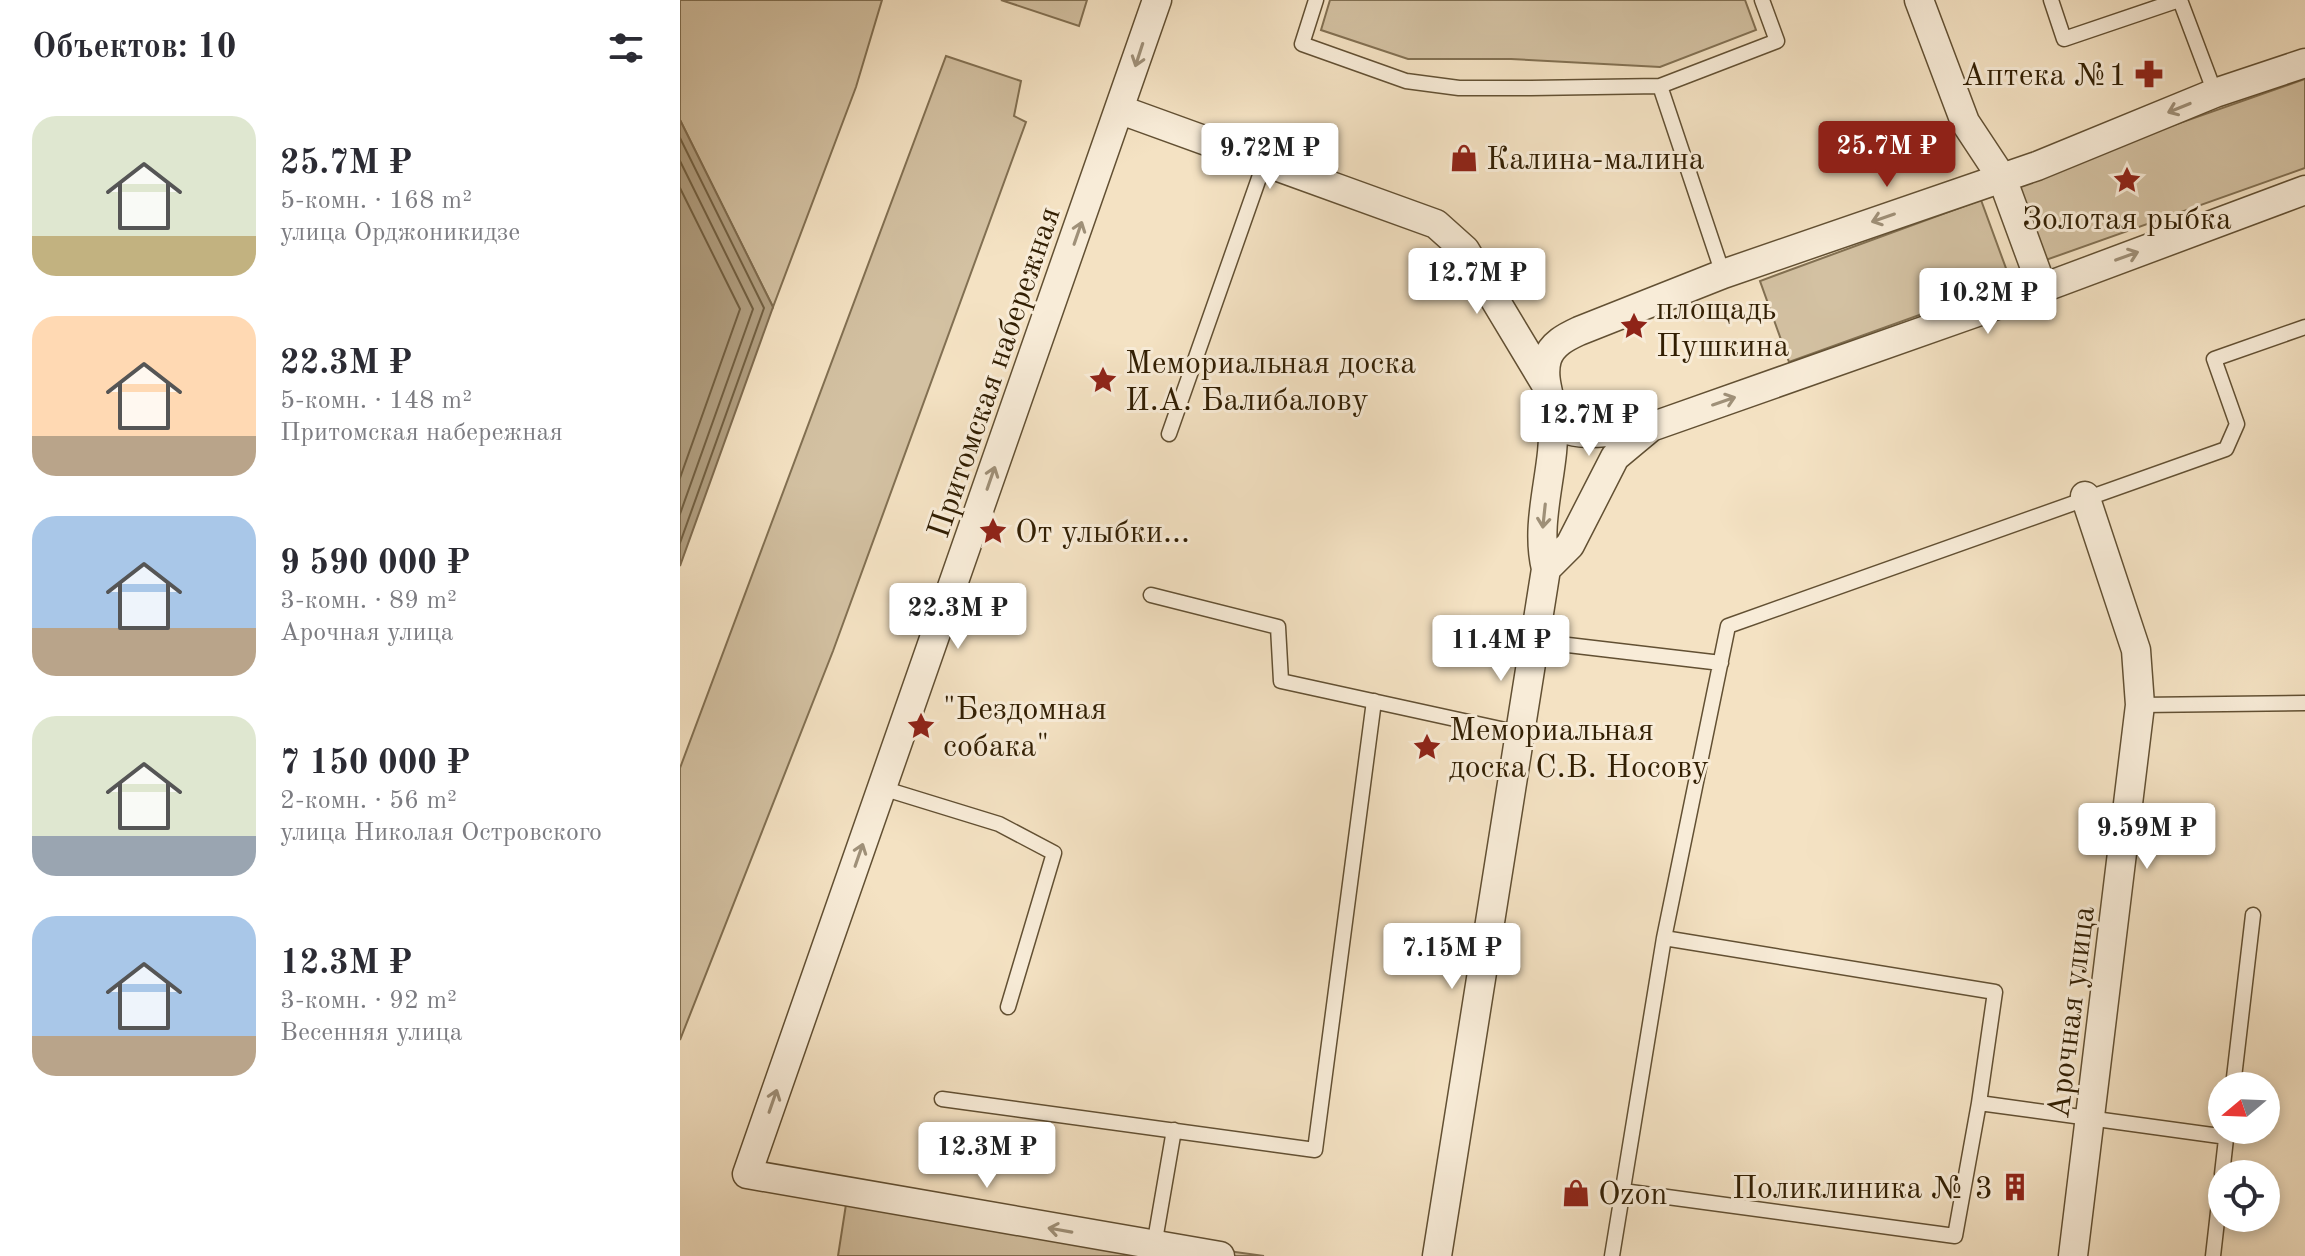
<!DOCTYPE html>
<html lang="ru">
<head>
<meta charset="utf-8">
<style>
  :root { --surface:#fff; --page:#f2f2f3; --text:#2b2b33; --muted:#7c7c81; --accent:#8f2418 }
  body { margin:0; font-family:"Old Standard TT",serif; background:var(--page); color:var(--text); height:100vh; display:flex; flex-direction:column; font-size:30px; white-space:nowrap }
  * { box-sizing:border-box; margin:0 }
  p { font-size:26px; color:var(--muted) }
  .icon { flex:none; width:44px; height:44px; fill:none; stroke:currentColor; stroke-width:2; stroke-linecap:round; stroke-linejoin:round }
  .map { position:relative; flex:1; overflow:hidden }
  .side { display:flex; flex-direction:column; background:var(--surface); width:680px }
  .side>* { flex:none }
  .needle { width:52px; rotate:251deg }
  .fabs { position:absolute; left:1528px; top:1072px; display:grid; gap:16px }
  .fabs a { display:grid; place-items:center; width:72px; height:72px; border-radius:50%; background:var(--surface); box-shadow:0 4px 12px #0003; font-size:40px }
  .price { position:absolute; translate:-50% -68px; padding:0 18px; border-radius:8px; background:#fff; color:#222; font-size:26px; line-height:52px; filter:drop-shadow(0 2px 4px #0008) }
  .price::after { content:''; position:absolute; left:50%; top:48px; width:24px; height:18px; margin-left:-12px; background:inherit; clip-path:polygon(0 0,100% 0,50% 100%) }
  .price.current { background:var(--accent); color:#fff }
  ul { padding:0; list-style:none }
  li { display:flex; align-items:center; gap:24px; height:200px; padding:0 32px }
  li span { display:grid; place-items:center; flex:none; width:224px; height:160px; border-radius:24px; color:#555 }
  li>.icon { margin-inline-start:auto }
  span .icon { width:96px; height:96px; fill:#fffc; stroke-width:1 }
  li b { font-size:34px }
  h2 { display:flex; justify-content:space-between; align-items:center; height:96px; padding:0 32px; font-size:34px }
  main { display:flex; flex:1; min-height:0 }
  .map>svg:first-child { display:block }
  .green { fill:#d3c1a2; stroke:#827052; stroke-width:2 }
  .water { fill:#b2a082; stroke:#7f6c4f; stroke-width:2 }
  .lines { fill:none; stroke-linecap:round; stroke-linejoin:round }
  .shore { stroke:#726042; stroke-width:2 }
  .service-casing { stroke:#625033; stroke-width:17 }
  .minor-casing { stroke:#625033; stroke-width:31 }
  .service { stroke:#f8ecd8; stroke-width:14 }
  .minor { stroke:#f8ecd8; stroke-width:28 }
  .oneway { stroke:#9f9078 }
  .labels { text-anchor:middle; stroke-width:6; stroke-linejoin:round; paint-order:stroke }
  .poi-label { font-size:32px; fill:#321f03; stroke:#f8ecd8; text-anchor:start }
  .street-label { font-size:32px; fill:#321f03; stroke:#f8ecd8 }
</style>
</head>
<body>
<main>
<section class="side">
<h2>Объектов: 10<svg class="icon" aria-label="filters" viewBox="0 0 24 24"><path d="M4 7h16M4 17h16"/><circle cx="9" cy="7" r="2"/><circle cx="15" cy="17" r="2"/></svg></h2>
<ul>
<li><span style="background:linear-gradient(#dfe7d0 75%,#c2b280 0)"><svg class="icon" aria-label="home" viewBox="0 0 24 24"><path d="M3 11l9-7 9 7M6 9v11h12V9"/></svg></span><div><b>25.7M ₽</b><p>5-комн. · 168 m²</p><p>улица Орджоникидзе</p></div></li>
<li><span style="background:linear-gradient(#ffd9b3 75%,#b9a48a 0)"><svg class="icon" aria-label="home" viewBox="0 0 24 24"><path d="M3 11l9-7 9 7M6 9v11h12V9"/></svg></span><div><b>22.3M ₽</b><p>5-комн. · 148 m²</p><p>Притомская набережная</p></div></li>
<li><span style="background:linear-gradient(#a9c7e8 70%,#b9a48a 0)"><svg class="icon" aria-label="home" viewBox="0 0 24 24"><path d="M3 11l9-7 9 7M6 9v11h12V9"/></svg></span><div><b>9 590 000 ₽</b><p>3-комн. · 89 m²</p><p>Арочная улица</p></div></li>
<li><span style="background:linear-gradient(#dfe7d0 75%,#9aa5b1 0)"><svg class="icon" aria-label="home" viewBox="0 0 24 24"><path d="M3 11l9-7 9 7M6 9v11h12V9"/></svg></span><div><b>7 150 000 ₽</b><p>2-комн. · 56 m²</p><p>улица Николая Островского</p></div></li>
<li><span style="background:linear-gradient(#a9c7e8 75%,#b9a48a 0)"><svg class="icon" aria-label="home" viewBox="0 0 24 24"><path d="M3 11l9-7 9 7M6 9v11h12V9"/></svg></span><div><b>12.3M ₽</b><p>3-комн. · 92 m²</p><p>Весенняя улица</p></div></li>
</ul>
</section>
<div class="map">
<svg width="1625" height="1256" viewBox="0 0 1625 1256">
  <rect width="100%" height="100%" fill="#f4e2c3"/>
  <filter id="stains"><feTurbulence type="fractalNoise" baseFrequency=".0025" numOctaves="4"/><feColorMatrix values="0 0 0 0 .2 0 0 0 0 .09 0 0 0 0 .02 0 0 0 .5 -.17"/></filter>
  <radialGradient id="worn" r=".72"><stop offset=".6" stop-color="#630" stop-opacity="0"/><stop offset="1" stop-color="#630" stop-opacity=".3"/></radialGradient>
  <path class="green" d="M0,0H202L176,87L93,307L0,120Z
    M321,0H407L399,26Z
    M650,0H1065L1076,30L980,67L831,59H728L641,30Z
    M266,56L341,81L334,116L346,122L153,651L0,1040V768Z
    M1625,79V168L1363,261L1335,181Z
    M1301,200L1331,282L1109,362L1080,281Z
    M167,1198L584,1256H158Z"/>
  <path class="water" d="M0,120L93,307L0,566Z"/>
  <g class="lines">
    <path class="shore" d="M0,138L84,308L0,543
      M0,161L73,309L0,514
      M0,188L60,309L0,478"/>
    <defs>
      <path id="service" d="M636,0L622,44L726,81L779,88H851L980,86L1097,41L1082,0
        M1371,0L1384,39L1499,0
        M1500,0L1535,93
        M980,86L1043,274
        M489,434L585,161
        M471,595L598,627L601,681L839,733
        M854,641L1041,663
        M1460,705L1625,703
        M202,788L319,824L374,853L328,1007
        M984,938L1315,992L1299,1103
        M1553,1086L1573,915
        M262,1099L635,1150L694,701
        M1542,1174L1547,1130
        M943,1191L1275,1236L1299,1103L1547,1137
        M474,1246L494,1130
        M932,1256L984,938L1048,626L1546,449L1557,424L1534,359L1625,327
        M1533,1256L1542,1177"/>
      <path id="minor" d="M477,0L67,1174L540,1256
        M1239,0L1285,122L1322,178L1362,287
        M441,110L756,224L785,250L865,383
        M873,420C891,443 943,429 970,427
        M866,569L890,545L935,457L971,427L1320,304L1625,190
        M757,1256L866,569C854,519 876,470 873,420C872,399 861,380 867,359C872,344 886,337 899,331L1043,274L1357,166L1535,93L1625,63
        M1393,1256L1460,705L1456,650L1405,496"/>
    </defs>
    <use href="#service" class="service-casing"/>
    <use href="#minor" class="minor-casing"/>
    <use href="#service" class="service"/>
    <use href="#minor" class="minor"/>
  </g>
  <defs><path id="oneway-shaft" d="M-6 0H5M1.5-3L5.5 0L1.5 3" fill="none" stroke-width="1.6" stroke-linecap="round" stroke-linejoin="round" transform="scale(2)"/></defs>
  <g class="oneway">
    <use href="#oneway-shaft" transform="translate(459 55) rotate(108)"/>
    <use href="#oneway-shaft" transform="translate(1499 108) rotate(158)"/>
    <use href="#oneway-shaft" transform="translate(1203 218) rotate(161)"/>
    <use href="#oneway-shaft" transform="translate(398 233) rotate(-71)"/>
    <use href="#oneway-shaft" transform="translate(1447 256) rotate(-20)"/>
    <use href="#oneway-shaft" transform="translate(1044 401) rotate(-19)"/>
    <use href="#oneway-shaft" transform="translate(311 478) rotate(-71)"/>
    <use href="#oneway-shaft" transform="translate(864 516) rotate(96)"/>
    <use href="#oneway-shaft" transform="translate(179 855) rotate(-71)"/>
    <use href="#oneway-shaft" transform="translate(93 1101) rotate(-71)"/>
    <use href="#oneway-shaft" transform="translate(380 1230) rotate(-170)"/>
  </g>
  <defs>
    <symbol id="pharmacy-bare" viewBox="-9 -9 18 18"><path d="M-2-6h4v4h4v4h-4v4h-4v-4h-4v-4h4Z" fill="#8f2418" stroke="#f8ecd8" stroke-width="2.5" paint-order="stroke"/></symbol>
    <symbol id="shop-bare" viewBox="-9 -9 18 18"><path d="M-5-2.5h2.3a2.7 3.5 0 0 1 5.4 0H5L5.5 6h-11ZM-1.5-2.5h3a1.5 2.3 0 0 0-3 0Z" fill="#8f2418" stroke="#f8ecd8" stroke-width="2.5" paint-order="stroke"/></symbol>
    <symbol id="sight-bare" viewBox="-9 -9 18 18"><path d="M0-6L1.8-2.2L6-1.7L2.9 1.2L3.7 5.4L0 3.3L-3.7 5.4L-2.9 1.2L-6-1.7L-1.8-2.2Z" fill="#8f2418" stroke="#f8ecd8" stroke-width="2.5" paint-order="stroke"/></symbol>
    <symbol id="building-bare" viewBox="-9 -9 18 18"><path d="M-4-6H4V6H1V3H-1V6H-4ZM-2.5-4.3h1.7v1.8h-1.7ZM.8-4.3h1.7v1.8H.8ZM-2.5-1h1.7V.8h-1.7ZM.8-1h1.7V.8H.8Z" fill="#8f2418" stroke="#f8ecd8" stroke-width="2.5" paint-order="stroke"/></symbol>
  </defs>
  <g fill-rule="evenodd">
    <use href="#pharmacy-bare" x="1449" y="54" width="40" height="40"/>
    <use href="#shop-bare" x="764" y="138" width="40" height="40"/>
    <use href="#sight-bare" x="1427" y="160" width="40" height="40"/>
    <use href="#sight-bare" x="934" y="306" width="40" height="40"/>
    <use href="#sight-bare" x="403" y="360" width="40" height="40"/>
    <use href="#sight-bare" x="293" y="511" width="40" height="40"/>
    <use href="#sight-bare" x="221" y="706" width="40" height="40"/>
    <use href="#sight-bare" x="727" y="727" width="40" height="40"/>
    <use href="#building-bare" x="1315" y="1167" width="40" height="40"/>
    <use href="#shop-bare" x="876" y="1173" width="40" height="40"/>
  </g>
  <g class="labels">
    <g class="poi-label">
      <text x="1447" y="85" text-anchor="end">Аптека №1</text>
      <text x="806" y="169">Калина-малина</text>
      <text x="1447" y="229" text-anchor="middle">Золотая рыбка</text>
      <text x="976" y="319">площадь<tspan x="976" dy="37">Пушкина</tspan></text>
      <text x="445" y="373">Мемориальная доска<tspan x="445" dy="37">И.А. Балибалову</tspan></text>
      <text x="335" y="542">От улыбки...</text>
      <text x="263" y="719">"Бездомная<tspan x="263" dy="37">собака"</tspan></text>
      <text x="769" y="740">Мемориальная<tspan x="769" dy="37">доска С.В. Носову</tspan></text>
      <text x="1313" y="1198" text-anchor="end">Поликлиника № 3</text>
      <text x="918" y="1204">Ozon</text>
    </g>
    <g class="street-label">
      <text transform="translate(313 372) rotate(-71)" y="11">Притомская набережная</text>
      <text transform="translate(1390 1012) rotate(-83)" y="11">Арочная улица</text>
    </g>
  </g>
  <rect width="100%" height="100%" filter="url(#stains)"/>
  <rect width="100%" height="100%" fill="url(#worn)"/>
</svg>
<div class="fabs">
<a><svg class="needle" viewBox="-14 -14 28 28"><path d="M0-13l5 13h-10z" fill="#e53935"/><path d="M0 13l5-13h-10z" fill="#7c7c81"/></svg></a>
<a><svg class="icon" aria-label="locate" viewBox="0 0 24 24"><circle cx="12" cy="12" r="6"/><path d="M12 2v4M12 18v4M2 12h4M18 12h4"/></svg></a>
</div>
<b class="price current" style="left:1207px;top:189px">25.7M ₽</b>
<b class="price" style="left:590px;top:191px">9.72M ₽</b>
<b class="price" style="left:797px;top:316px">12.7M ₽</b>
<b class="price" style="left:1308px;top:336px">10.2M ₽</b>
<b class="price" style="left:909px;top:458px">12.7M ₽</b>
<b class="price" style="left:278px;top:651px">22.3M ₽</b>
<b class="price" style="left:821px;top:683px">11.4M ₽</b>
<b class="price" style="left:1467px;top:871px">9.59M ₽</b>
<b class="price" style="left:772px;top:991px">7.15M ₽</b>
<b class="price" style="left:307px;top:1190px">12.3M ₽</b>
</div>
</main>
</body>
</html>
